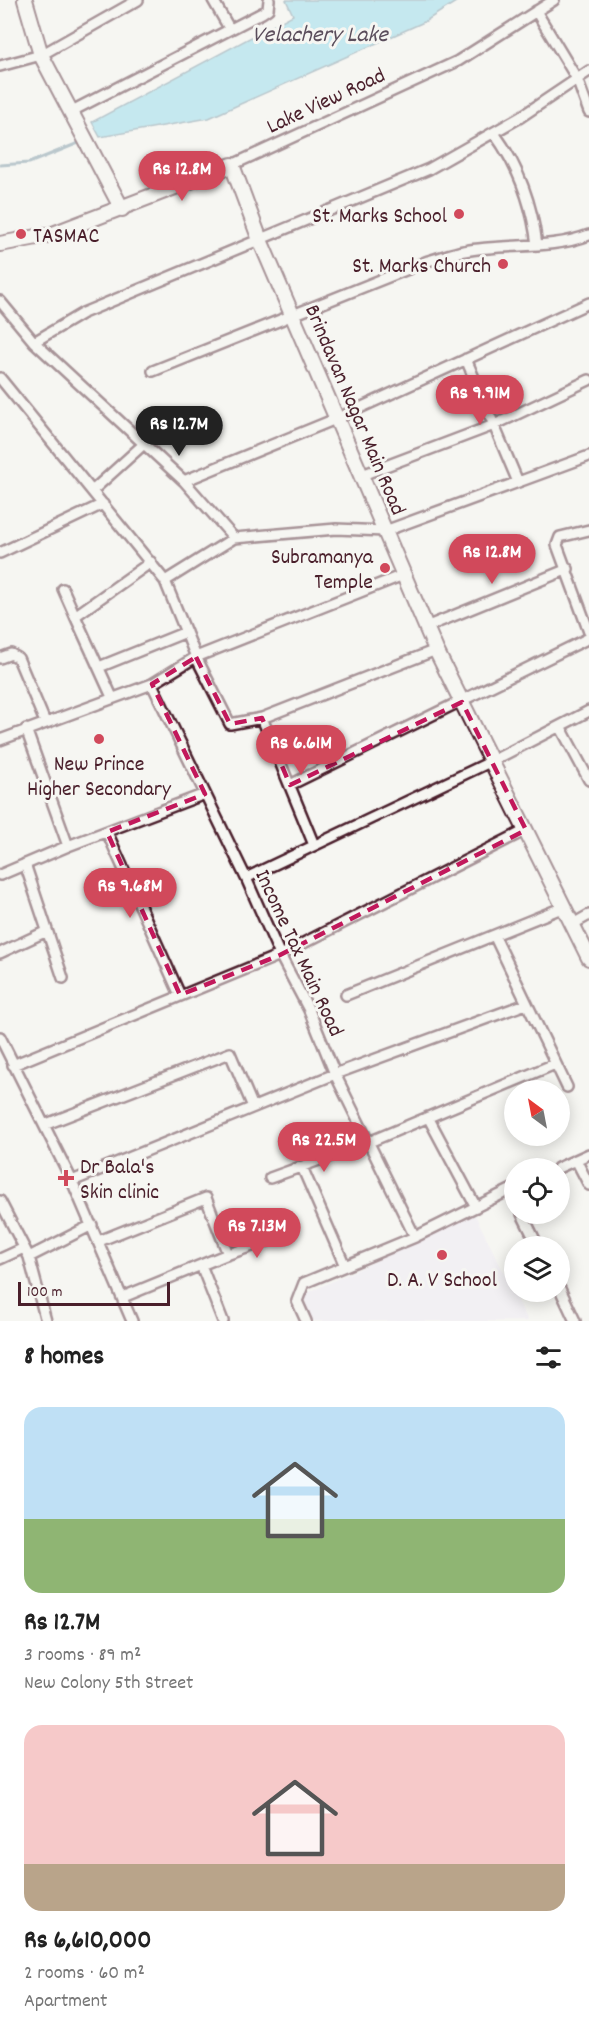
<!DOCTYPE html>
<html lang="en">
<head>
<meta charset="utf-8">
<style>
  :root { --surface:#fff; --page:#f6f6f6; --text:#222; --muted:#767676; --accent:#d1495b }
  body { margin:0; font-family:Dekko,sans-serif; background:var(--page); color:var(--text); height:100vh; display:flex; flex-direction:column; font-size:22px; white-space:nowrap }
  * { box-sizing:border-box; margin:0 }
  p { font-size:20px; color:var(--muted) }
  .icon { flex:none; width:33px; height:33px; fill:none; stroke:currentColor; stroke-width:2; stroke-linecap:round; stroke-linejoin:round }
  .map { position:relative; height:1321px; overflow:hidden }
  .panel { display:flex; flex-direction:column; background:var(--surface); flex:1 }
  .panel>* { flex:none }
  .needle { width:39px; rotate:328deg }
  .buttons { position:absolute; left:504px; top:1080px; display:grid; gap:12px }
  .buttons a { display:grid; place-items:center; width:66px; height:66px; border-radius:50%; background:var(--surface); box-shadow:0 3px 15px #0003; font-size:30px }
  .scale { position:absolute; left:18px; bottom:15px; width:152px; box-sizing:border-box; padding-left:6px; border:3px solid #4a1f2b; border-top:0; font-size:16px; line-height:21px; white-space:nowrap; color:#4a1f2b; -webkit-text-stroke:4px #f6f6f2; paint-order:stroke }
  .price { position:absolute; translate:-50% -51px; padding:0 14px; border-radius:21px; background:var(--accent); color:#fff; font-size:20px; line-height:39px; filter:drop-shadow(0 2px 3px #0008) }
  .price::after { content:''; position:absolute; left:50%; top:36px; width:18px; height:14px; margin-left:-9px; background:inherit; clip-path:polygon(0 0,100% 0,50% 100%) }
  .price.active { background:#222; color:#fff }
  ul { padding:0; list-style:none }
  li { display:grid; align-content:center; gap:12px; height:318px; padding:0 24px }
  li span { display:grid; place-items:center; height:186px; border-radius:18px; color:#555 }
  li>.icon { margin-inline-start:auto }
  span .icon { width:108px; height:108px; fill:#fffc; stroke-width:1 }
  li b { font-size:26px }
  h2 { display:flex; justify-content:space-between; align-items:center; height:72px; padding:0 24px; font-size:26px }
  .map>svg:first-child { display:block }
  .built { fill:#eee8f4 }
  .water { fill:#8bd8ea; stroke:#718e9e; stroke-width:1.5 }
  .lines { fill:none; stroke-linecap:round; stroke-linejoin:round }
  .stream { stroke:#718e9e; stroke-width:3 }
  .street-casing { stroke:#4a1f2b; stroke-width:14 }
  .secondary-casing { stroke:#4a1f2b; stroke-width:18 }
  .street { stroke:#f6f6f2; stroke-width:9 }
  .secondary { stroke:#f6f6f2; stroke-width:14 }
  .marked { fill:none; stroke:#c2185b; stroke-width:4.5; stroke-dasharray:12 8; stroke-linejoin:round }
  .poi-dot { fill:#d1495b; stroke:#f6f6f2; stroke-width:2 }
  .labels { text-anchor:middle; stroke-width:6; stroke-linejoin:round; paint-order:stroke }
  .street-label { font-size:22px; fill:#4a1f2b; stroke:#f6f6f2 }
  .poi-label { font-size:22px; fill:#4a1f2b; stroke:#f6f6f2; text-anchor:end }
  .water-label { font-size:24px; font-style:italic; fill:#5a4d5b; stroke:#f6f6f2 }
</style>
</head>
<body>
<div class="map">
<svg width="589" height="1321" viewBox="0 0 589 1321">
  <rect width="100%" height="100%" fill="#f6f6f2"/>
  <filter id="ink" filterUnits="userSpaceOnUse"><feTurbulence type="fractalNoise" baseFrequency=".0167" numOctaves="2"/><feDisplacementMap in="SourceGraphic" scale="12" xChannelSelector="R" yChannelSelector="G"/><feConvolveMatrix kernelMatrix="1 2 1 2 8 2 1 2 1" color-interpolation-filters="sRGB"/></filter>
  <g filter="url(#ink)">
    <path class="built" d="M475,1215L528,1321H312L303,1295Z"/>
    <path class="water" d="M286,0H459L424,22L209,118L100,137L92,122L293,15Z"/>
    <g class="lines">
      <path class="stream" d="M0,165L29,163L81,142"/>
      <defs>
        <path id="street" d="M213,0L229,28
          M536,11L577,79L589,112
          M0,66L41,55L138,0
          M72,111L262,13L268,9L269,0
          M494,133C519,167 532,203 537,245
          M232,165L458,61L554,0
          M0,301L34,342L184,481L234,538L336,529L385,531L589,456
          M34,342L83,313L429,169L519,118L589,71
          M466,359L518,482
          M153,371L428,261C440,258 452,253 464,251C505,243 550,250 589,235
          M0,378L165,581L196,657L230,724L262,718L436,650
          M362,475L494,425L589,380
          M184,481L338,418L589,303
          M92,491L145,443
          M589,530L560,537L557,545L589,632
          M0,553L103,504
          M165,581L234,538
          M63,589L75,616
          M426,627L568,569
          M0,658L11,654L18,658L45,722
          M99,667L186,632
          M152,684L246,878L280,955L309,1010L335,1074L415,1237
          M112,697L75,616L151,562
          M262,718L314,845
          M560,726L589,780
          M26,729L68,846
          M0,740L152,684L196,657L403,575
          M290,785L589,638
          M107,832L180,995
          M25,864L63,978
          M0,875L68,846L205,794
          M246,878L490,762L589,711
          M573,924L589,915
          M495,937L567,1087
          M0,953L47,931
          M346,995L564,907
          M0,1037L72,1181L132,1321
          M13,1065L280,955L526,830
          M428,1117L476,1207
          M44,1125L230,1053L253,1107
          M576,1160L589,1185
          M302,1167L345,1266
          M558,1168L589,1154
          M270,1178L369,1142L555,1064
          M72,1181L335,1074L526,1004
          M0,1201L29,1257L46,1321
          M522,1214L538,1246
          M99,1241L206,1198L228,1254
          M29,1257L92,1225
          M0,1259L24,1248
          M201,1265L223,1321
          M560,1289L575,1321
          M123,1297L223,1256L276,1238
          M306,1321L297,1301L304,1283L415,1237L514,1188"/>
        <path id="secondary" d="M25,0L41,55L122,209
          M0,244L53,234L232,165L260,240L436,650L589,958"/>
      </defs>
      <use href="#street" class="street-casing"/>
      <use href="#secondary" class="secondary-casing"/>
      <use href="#street" class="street"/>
      <use href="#secondary" class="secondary"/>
    </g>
  </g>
  <path d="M0 0H589V1321H0ZM196,657L230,724L262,718L290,785L462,702L526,830L280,955L180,995L107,832L205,794L152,684Z" fill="#f6f6f2" fill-opacity=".55" fill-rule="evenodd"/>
  <path class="marked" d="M196,657L230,724L262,718L290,785L462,702L526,830L280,955L180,995L107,832L205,794L152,684Z"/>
  <g class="poi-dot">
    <circle cx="459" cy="214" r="6"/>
    <circle cx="21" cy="234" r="6"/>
    <circle cx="503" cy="264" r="6"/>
    <circle cx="385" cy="568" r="6"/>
    <circle cx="99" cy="739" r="6"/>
    <path d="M63 1169h6v6h6v6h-6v6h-6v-6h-6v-6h6z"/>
    <circle cx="442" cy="1255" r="6"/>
  </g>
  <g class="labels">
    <g class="street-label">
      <text transform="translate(325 99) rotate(-25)" y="8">Lake View Road</text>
      <text transform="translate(357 409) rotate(67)" y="8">Brindavan Nagar Main Road</text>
      <text transform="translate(301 952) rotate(65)" y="8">Income Tax Main Road</text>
    </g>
    <g class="poi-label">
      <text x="447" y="222">St. Marks School</text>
      <text x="33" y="242" text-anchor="start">TASMAC</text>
      <text x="491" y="272">St. Marks Church</text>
      <text x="373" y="563">Subramanya<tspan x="373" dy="25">Temple</tspan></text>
      <text x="99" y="770" text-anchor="middle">New Prince<tspan x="99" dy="25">Higher Secondary</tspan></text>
      <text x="80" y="1173" text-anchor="start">Dr Bala's<tspan x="80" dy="25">Skin clinic</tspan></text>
      <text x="442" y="1286" text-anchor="middle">D. A. V School</text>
    </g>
    <g class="water-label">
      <text x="320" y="41">Velachery Lake</text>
    </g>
  </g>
</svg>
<div class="buttons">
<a><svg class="needle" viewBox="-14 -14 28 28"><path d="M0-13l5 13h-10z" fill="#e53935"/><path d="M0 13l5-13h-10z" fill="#767676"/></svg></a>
<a><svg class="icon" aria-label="locate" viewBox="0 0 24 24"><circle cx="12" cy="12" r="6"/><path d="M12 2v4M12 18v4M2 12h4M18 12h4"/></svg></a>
<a><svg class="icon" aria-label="layers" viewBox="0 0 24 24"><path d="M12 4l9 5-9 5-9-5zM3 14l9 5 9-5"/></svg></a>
</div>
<div class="scale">100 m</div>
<b class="price" style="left:182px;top:202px">Rs 12.8M</b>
<b class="price" style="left:480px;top:426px">Rs 9.91M</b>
<b class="price active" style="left:179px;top:457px">Rs 12.7M</b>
<b class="price" style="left:492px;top:585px">Rs 12.8M</b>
<b class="price" style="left:301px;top:776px">Rs 6.61M</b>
<b class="price" style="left:130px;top:919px">Rs 9.68M</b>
<b class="price" style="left:324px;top:1173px">Rs 22.5M</b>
<b class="price" style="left:257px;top:1259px">Rs 7.13M</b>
</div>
<section class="panel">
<h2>8 homes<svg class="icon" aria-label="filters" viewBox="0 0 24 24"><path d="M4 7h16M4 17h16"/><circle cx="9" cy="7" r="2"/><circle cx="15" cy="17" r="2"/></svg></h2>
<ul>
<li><span style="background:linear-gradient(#bfe0f5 60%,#8fb573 0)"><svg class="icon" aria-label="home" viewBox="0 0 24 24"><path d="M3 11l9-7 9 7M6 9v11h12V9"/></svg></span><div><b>Rs 12.7M</b><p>3 rooms · 89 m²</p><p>New Colony 5th Street</p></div></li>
<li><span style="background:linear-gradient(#f6c9c9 75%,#b9a48a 0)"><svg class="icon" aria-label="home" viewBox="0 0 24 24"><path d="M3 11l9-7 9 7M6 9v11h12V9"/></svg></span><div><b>Rs 6,610,000</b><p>2 rooms · 60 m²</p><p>Apartment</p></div></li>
</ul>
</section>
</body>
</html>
